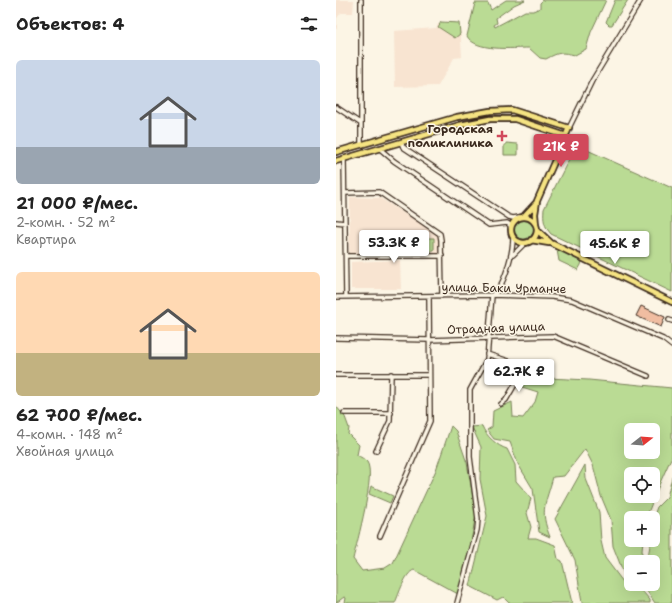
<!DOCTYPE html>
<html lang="ru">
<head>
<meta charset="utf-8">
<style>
  :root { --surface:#fff; --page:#f6f6f6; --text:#222; --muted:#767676; --accent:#d1495b }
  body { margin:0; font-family:"Shantell Sans",sans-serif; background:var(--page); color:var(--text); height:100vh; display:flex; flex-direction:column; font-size:15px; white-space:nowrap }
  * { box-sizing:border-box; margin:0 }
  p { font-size:13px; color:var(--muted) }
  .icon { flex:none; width:22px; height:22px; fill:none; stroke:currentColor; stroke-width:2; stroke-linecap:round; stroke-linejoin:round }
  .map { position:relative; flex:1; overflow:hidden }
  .drawer { display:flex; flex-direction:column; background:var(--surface); width:336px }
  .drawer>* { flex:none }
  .needle { width:26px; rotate:73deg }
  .controls { position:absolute; left:288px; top:423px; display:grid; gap:8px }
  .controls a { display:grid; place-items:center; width:36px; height:36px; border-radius:6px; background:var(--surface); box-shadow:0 4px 16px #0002; font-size:20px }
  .price { position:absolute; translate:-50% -34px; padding:0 9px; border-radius:4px; background:#fff; color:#222; font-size:13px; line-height:26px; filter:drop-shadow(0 1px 2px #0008) }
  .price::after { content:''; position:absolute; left:50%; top:24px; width:12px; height:9px; margin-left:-6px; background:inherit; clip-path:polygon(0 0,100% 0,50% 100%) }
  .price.selected { background:var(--accent); color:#fff }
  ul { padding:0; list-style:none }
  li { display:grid; align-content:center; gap:8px; height:212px; padding:0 16px }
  li span { display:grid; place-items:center; height:124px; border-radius:6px; color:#555 }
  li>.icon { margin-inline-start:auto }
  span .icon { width:72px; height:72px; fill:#fffc; stroke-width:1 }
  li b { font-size:17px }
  h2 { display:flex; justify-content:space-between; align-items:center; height:48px; padding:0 16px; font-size:17px }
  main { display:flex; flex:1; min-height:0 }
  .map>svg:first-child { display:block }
  .built { fill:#f8e4d1 }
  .green { fill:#badb94; stroke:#7a8259; fill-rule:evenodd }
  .building { fill:#f0bda1; stroke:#3b2a1e }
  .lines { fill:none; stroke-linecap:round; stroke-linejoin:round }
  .minor-casing { stroke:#3b2a1e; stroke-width:6 }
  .major-casing { stroke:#3b2a1e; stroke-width:8 }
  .minor { stroke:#fcf5e5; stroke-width:3.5 }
  .major { stroke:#f5e382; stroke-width:4.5 }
  .poi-dot { fill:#d1495b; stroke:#fcf5e5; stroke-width:1.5 }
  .labels { text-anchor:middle; stroke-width:3; stroke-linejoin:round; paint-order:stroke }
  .poi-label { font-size:12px; font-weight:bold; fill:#3b2a1e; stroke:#fcf5e5; text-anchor:end }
  .street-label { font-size:12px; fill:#3b2a1e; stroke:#fcf5e5 }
</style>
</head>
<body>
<main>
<section class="drawer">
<h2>Объектов: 4<svg class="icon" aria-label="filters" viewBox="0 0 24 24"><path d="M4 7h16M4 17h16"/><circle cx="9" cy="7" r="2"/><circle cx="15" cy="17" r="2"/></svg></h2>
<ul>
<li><span style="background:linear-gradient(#c9d6e8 70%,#9aa5b1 0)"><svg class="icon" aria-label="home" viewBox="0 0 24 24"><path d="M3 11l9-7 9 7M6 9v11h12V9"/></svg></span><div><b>21 000 ₽/мес.</b><p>2-комн. · 52 m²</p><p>Квартира</p></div></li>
<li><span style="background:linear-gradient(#ffd9b3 65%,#c2b280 0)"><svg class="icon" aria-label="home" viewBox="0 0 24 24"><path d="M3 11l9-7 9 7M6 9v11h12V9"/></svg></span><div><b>62 700 ₽/мес.</b><p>4-комн. · 148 m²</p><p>Хвойная улица</p></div></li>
</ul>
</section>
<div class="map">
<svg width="336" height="603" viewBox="0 0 336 603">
  <rect width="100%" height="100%" fill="#fcf5e5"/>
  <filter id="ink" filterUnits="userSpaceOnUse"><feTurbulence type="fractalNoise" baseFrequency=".025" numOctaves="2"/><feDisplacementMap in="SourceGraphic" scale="8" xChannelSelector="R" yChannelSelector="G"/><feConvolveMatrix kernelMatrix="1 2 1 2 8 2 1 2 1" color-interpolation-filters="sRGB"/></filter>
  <g filter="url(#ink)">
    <path class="built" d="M0,0H18L17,13H5L1,18V29H0Z
      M102,24H124L126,57L118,58L102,86L59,87L58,31L100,28Z
      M14,197L44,198L103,235V253L13,254Z
      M64,260L65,289H15V262Z"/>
    <path class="green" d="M170,0H189L178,5L160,18L161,23L158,25L159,27L189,11H197L204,8V3L207,0H270L255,32L250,49L239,55C225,52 223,52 210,59L204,58L193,48C177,48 139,52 131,36L139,3H152L155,10Z
      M279,0H292L276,25H273L270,22Z
      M105,22L123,23L124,34L119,38L102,27Z
      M170,143L182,144V155H168V145H170Z
      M240,145L336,188V292L215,234C208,226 207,220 208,209Z
      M178 229a10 10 0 1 1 20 0a10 10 0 1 1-20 0Z
      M77,238H98V251H78Z
      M221,250H224L246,261L245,265L242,270L223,261Z
      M191,377L253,380L336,388V456L323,485L310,518H295V540H307L305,562H295V580L288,574L277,546L275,520L265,496L257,465L249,449L228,476L217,477C210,504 203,509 214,537L203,532L197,489L182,464L174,442L158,439L151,430L156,427L157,411L176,402L177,417L187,418L199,402L202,392L186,387ZM295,430H317V452H295ZM295,474H317V496H295Z
      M0,406L9,417L13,428L12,434L23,445L21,455C24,457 29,459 31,462C40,474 21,542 17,559L26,571L49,568L57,563L100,470L115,426L120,431L131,463L140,514L132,558L122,594L78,570C69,573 63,594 59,603H9L10,598L8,597L0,603Z
      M146,426C150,436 161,446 171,449L179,465L180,481L195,498L191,513L195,527L192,538H200L219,545L222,559L226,561L236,603H173L167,597L161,600L134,586L151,516L144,479L145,447L136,427Z
      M249,465L250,479L263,512L265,541L269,558L287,582L307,592L314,600V603H246L239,560L219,519Z
      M336,477V603H319L306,584H317V562H311L315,540H317V518L321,507L331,497Z
      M35,486L57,496L54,503L33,494Z"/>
    <path class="building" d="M305,306L329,317L325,327L300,316Z"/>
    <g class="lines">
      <defs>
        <path id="minor" d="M0,107L24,123
          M233,128L256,81L305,0
          M65,142L67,147L173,217L177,218L183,217
          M25,145V0
          M43,148L58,161L153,225L171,223L174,225L175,231
          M8,159L10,297
          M9,193L43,192L104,234L105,240L106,296
          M0,222L9,223
          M177,255L189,243
          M10,256H106
          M0,297L156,295L216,297L236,300L327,339L336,346
          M333,320L336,321
          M0,338L93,340L217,336L312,376
          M151,354L182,364L186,369L185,374L170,400L165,404
          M0,375H93
          M8,413H55
          M40,451L54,421L55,374
          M44,536L94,421L93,296
          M121,603L141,530L142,519L134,457V390L151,359L156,295C169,287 177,252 177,237"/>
        <path id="major" d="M0,152L121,117L154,111L176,110L233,128L201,201L199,214L200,225
          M0,161L124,125L154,119H179L230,136
          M188,216L200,203
          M175 230a13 13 0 1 1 26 0a13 13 0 1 1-26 0Z
          M201,230L215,243L336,302
          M195,240L213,243"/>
      </defs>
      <use href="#minor" class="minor-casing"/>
      <use href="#major" class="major-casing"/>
      <use href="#minor" class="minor"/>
      <use href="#major" class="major"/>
    </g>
  </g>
  <path class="poi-dot" d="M164 130h4v4h4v4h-4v4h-4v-4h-4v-4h4z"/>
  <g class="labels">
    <g class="poi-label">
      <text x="157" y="133">Городская<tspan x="157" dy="14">поликлиника</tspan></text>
    </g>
    <g class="street-label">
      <text transform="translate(168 288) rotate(1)" y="4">улица Баки Урманче</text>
      <text transform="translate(160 328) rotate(-2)" y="4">Отрадная улица</text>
    </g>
  </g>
</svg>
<div class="controls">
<a><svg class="needle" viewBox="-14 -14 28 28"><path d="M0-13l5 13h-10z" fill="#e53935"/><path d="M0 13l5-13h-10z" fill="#767676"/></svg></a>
<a><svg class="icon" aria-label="locate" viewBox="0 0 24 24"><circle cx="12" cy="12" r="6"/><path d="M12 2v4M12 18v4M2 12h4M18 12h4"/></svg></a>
<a>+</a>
<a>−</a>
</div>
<b class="price selected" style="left:225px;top:168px">21K ₽</b>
<b class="price" style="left:58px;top:264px">53.3K ₽</b>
<b class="price" style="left:279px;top:265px">45.6K ₽</b>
<b class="price" style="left:183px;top:393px">62.7K ₽</b>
</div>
</main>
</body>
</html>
